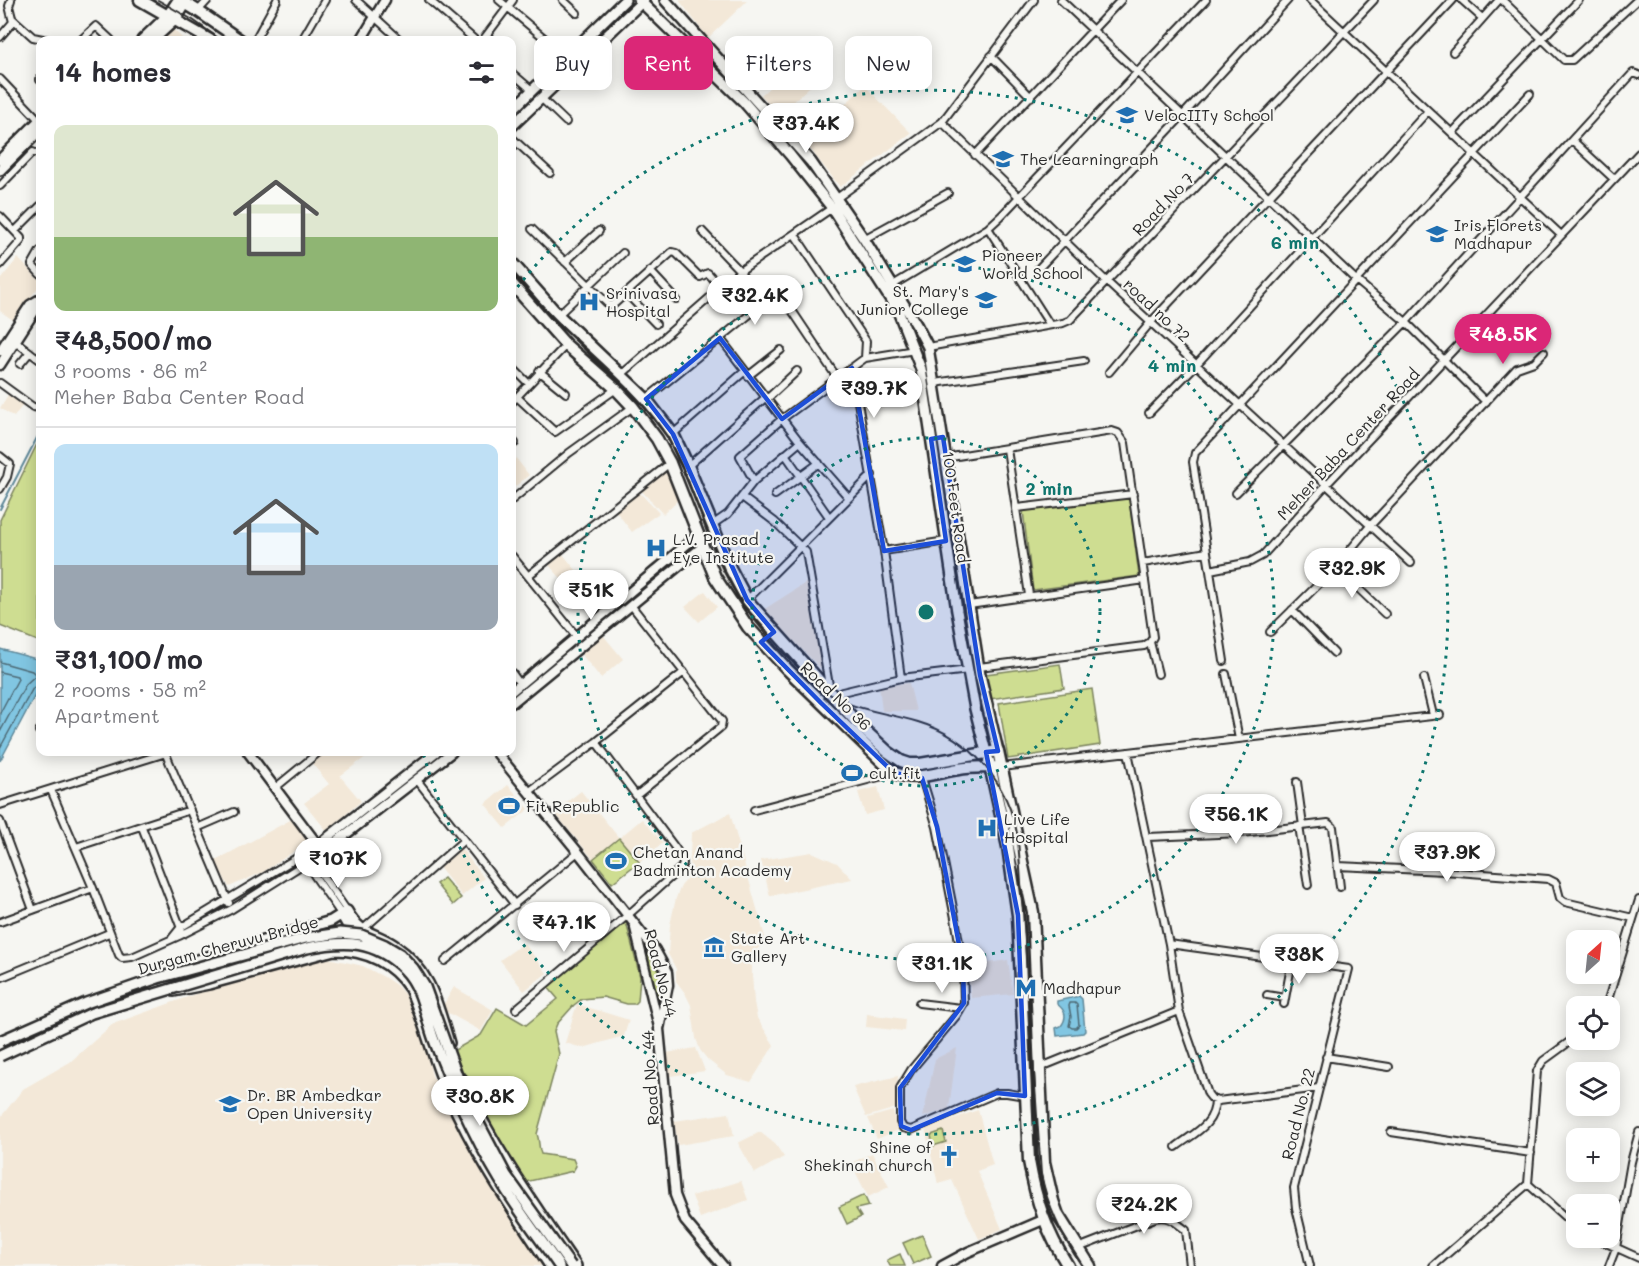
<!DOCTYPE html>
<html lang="en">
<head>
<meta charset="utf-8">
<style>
  :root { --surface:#fff; --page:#f2f2f3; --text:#2b2b33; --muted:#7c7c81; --line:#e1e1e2; --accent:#db2777 }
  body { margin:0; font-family:Mali,sans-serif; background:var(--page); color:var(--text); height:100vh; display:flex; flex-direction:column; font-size:22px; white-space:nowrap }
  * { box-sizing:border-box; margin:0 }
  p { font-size:20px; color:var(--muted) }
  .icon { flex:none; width:33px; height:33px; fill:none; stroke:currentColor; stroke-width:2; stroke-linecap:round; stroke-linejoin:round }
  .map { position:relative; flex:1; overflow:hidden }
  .details { position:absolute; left:36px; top:36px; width:480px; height:720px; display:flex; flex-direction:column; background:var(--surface); border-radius:12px; box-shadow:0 3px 15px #0003 }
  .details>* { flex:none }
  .guide { position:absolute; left:534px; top:36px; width:570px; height:54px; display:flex; gap:12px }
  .needle { width:39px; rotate:27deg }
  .buttons { position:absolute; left:1566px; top:930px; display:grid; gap:12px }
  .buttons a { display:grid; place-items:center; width:54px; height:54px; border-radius:12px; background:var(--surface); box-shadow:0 3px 15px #0003; font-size:30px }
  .price { position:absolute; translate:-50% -51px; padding:0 14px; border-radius:21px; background:#fff; color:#222; font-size:20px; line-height:39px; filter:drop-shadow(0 2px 3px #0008) }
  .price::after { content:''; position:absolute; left:50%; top:36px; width:18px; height:14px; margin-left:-9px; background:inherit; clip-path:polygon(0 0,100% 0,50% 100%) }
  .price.active { background:var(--accent); color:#fff }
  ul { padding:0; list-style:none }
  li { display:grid; align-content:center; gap:12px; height:318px; padding:0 18px }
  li+li { border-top:2px solid var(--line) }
  li span { display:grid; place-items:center; height:186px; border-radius:12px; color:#555 }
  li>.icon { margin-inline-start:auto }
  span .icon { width:108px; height:108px; fill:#fffc; stroke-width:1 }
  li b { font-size:26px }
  h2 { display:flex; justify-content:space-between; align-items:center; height:72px; padding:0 18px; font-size:26px }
  .pill { padding:0 21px; border-radius:12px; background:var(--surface); box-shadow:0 3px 15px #0003; font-size:21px; line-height:54px }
  .pill.active { background:var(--accent); color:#fff }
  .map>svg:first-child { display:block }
  .built { fill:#f3e8d8 }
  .green { fill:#cedd91; stroke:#7c845e; stroke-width:1.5 }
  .water { fill:#81c6e2; stroke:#5f8899; stroke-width:1.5 }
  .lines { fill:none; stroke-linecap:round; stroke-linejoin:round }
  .shore { stroke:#4d6974; stroke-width:1.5 }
  .stream { stroke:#5f8899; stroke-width:2 }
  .minor-casing { stroke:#2b2b2b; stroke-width:10 }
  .tertiary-casing { stroke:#2b2b2b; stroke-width:13 }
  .secondary-casing { stroke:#2b2b2b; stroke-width:14 }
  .primary-casing { stroke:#2b2b2b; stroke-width:15 }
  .minor { stroke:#f6f6f2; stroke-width:6 }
  .tertiary { stroke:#f6f6f2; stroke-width:8 }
  .secondary { stroke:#f6f6f2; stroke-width:9 }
  .primary { stroke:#f6f6f2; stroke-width:10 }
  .rail { stroke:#2b2b2b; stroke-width:2 }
  .secondary-bridge-casing { stroke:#2b2b2b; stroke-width:14; stroke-linecap:butt }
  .secondary-bridge { stroke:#f6f6f2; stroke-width:9 }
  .marked { fill:#1d4ed8; fill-opacity:0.2; stroke:#1d4ed8; stroke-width:4.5; stroke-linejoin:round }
  .ring { fill:none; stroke:#0f766e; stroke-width:3; stroke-dasharray:3 6 }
  .labels { text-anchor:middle; stroke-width:4.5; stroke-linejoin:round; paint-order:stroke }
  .poi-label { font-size:16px; fill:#2b2b2b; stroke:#f6f6f2; text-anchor:start }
  .street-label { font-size:16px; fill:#2b2b2b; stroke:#f6f6f2 }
  .centre { fill:#0f766e; stroke:#f6f6f2; stroke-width:3 }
  .ring-label { font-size:18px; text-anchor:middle; font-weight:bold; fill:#0f766e; stroke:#f6f6f2; stroke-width:4.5; stroke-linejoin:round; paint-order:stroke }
</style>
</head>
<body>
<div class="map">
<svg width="1639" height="1266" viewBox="0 0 1639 1266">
  <rect width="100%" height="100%" fill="#f6f6f2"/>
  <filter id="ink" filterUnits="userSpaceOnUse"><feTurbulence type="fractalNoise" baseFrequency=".0167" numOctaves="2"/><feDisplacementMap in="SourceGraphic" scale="12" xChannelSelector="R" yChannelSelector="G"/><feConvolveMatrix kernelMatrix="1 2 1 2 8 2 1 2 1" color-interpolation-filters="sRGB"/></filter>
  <g filter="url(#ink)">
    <path class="built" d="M679,0H748L708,38Z
      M172,28L184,40H159Z
      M799,61L817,80L779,114L761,95Z
      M865,86L911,133L840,187L804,141Z
      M18,258L40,281V285L13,320L0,311V280Z
      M9,393L24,403L14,417L0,408Z
      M512,453L529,475L512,489Z
      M663,470L672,480L678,500L663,514L640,489Z
      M638,491L659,513L632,532L615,510Z
      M562,553L580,575L567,585L548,564Z
      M807,582L823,666L820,668L763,610Z
      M705,591L717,607L699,622L685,607Z
      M603,635L623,659L601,678L580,653Z
      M909,683L916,711H882L879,686Z
      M322,752H363L367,756L340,776L361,801L327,831L304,803L329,784L310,761Z
      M508,785L529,809L505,828L485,804Z
      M878,787L884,810L865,815L858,792Z
      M581,791L619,838L642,819L663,843L639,862L619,838L593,859L554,812Z
      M730,813L765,937L763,944L753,953L751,960L754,1002L757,1018L774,1045L751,1082L727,1075L708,1060L700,1050L696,1038L691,1005L685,993L676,981V969L668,954L670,925L676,898L681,886L689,877L691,833Z
      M292,819L308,842L263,872L229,887L215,861Z
      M461,848L484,878L462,896L438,866Z
      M812,852L837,863L852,879L770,896L761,860Z
      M524,943L547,973L524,991L500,960Z
      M328,958L363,966L384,977L396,985L409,999L420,1022L432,1076L550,1266H0V1118L23,1089L70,1062L113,1024L270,967Z
      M1008,960L1013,994L971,998L967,966Z
      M454,987L493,1010L481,1031L441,1009Z
      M577,1004L629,1020L624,1036L583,1048L565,1043Z
      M867,1014L905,1019L904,1031L866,1027Z
      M696,1048L705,1071L670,1076L666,1053Z
      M957,1048L949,1109L923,1117L935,1059Z
      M898,1076L896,1108L866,1117L853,1087Z
      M978,1110L993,1165L977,1171L1002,1229L979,1239L952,1180L938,1184L925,1129Z
      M893,1111L898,1130L877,1139L868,1118Z
      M729,1113L734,1136L678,1145L674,1121Z
      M760,1132L775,1144L784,1157L755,1173L738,1143Z
      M872,1153L889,1187L868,1197L851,1163Z
      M741,1181L748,1200L700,1218L692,1196Z"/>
    <path class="green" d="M40,438V642L0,626V520Z
      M1129,498L1139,576L1033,590L1023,511Z
      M1060,664L1064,688L990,699L986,674Z
      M1092,689L1100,745L1008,759L999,703Z
      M619,838L639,862L612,883L593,859Z
      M444,878L461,898L453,905L436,884Z
      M626,922L640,977L638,1001L635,1004H627L603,997L582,999L574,1005L557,1024L554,1031L559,1054L537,1134C540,1141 538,1147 541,1154L573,1159L576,1166L573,1171L521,1183L451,1052L481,1035L497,1008L526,1025L558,999L547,986Z
      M642,945L661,974L657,1007Z
      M943,1131L946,1142L933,1146L931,1135Z
      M864,1195L869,1206L856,1209L861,1217L847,1224L839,1207Z
      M922,1235L931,1256L913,1264L903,1243Z
      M900,1254L905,1266H890L887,1260Z"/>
    <path class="water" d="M0,649L40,660V686L0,761Z
      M1079,996L1082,999L1085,1031L1083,1033L1057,1036L1056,1028L1061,1026C1068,1017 1065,1010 1057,1004V1001Z"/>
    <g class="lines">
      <path class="shore" d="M0,662L32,671L36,675L26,684L0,732
        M0,672L17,676L18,679L0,713
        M0,748L33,688L40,684
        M1070,1003H1075L1077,1005L1079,1025L1076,1028H1072L1069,1026L1071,1017L1069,1006Z"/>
      <path class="stream" d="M0,509L40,432"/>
      <defs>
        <path id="minor" d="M356,0L400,40
          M429,0L475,40
          M499,0L567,57
          M563,0L577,13
          M1061,0L1356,280L1406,322L1486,402
          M1310,0L1561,235
          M1462,0L1482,18
          M1502,0L1564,60H1572L1636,1
          M198,11L208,0
          M13,19L33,37L48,40
          M0,37L13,22L9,6L11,0
          M81,40L96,26L111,40
          M255,40L277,0
          M302,40L325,0
          M483,40L513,0
          M1453,52L1499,0
          M991,56L1031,97
          M512,73L532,90
          M0,79L40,121
          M40,79V80
          M541,98L566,122
          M942,122L1107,282L1411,563
          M1452,133L1579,0
          M512,138L550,173
          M1572,140L1614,179
          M975,155L1121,0
          M0,186L33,152L40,155
          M837,198L942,122L1034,0
          M0,216L21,238V241L0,265
          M988,228L1050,325
          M532,229L609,305H613L672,252L676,253L700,277L708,273L715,281
          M15,231L40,206
          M795,235L866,341L865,358
          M864,239L948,193
          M40,251L32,265L40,274
          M565,262L599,231
          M1038,269L1183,115L1288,0
          M650,271L676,299
          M893,285L988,228L1001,216L1206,0
          M626,293L656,324
          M789,306L838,379
          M558,315L623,253
          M720,338L800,442L849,498
          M14,340L40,360
          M928,347L1063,323L1070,320L1374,0
          M20,364L30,352
          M512,367L528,383
          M852,368L884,551L901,678
          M539,371L566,393
          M1109,372L1151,322L1453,0
          M621,375L740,271L832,208
          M748,376L781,350
          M0,383L33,407L40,408
          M935,383L1084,361
          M517,397L555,432L616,389
          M646,399L755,310L759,303L740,271L702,231
          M767,399L797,371
          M512,402L566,345
          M1149,413L1196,365L1428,111
          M673,434L745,371
          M512,440L515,443
          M1007,449L1029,595
          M785,454L829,517
          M0,456L10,464L7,477L0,489
          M945,458L1112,431L1118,433L1125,443L1153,637L1150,642L1144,646L979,667
          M688,466L766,397
          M754,481L740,456L782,419L865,358L915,350
          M1236,493L1406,322L1633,73L1639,75
          M775,495L819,463
          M742,497L775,522L806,552L830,691
          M512,500L569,453L633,407
          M1017,508L1133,494
          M712,525L728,514L754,481L800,442
          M884,551L946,541
          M512,556L577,637
          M1143,563L1207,552
          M1336,567L1385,614
          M1210,570L1250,562L1263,555L1326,485L1639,153
          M529,575L670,463
          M747,600L872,475
          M631,605L722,721L721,727L637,795
          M969,605L1145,580
          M1292,610L1334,653
          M1270,632L1336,567L1370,526L1517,368L1534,362L1544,352
          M1150,642L1158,674
          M1224,661L1193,462L1195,453L1530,94
          M512,673L520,684
          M1226,674L1239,739
          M1424,678L1433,715
          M835,697L842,692L901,678L969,670
          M39,731L40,730
          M165,752L229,903
          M1002,767L1440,715
          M922,778L937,827L955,918L963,966L964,1003L957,1015L911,1070L900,1088V1122L903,1128L911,1130L997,1093H1007L1025,1096
          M417,780L515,905
          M1297,782L1303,826
          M275,788L319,752
          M51,790L93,888L119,955L122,958L132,957L179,936L232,909L323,852
          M530,791L596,742L684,672
          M0,805L166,753
          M754,810L894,773
          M0,821L33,910
          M1299,826L1308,885
          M142,827L182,931
          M197,828L234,812
          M1148,837L1241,833L1328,823L1333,827L1340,887
          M76,847L190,810
          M310,859L314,869V875L341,914
          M1338,866L1444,871L1548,879L1556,883L1560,898L1565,902L1633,918
          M314,869L321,873L347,911
          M0,922L93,888
          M362,930L464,840
          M172,938L180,928L318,845
          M1169,944L1349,969L1294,1188L1296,1208L1310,1266
          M445,961L578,852
          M0,978L109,933
          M1267,995L1285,998
          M919,1003L961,1008
          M1284,1004L1292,961
          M1606,1006L1639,900
          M516,1009L628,915L682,867L683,863L676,849L596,742
          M1179,1011L1208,1094L1212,1099L1218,1101L1319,1088
          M1326,1057L1389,1067
          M1041,1067L1179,1011L1169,944L1128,752
          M1391,1132L1531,1153
          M1176,1147C1194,1133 1215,1125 1215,1100
          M1528,1184L1576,1227
          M1595,1238L1639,1258
          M1078,1248L1155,1218C1169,1215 1175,1222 1186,1230L1190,1266
          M1433,1266L1528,1184L1537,1071L1543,1061L1576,1037
          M1609,1266L1616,1248L1631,1162L1639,1132"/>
        <path id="tertiary" d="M361,40L385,0
          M0,351L30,305L40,299
          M0,365L36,309L40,307
          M512,691L698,535
          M512,703L702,547
          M248,752L323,852L452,752
          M496,752L578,852L655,950L667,972L668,985L659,1029L675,1195L685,1221L723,1266
          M318,845L436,752
          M635,928L659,1027
          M942,1266L968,1252L1043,1220"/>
        <path id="secondary" d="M639,0L743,101L790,155L832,208L898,311L921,369L957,611L975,709L986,752
          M665,0L811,162L864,239L917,326L928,347L980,675L998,751
          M142,40L168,15L178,0
          M153,40L176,19L186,3
          M512,110L625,0
          M512,126L644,0
          M0,160L40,120
          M0,170L40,130
          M341,914L355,938
          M158,978L167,969L331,921L347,911C360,935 373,931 394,945C431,970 437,1004 449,1043
          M174,991L209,984L334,950C366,950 392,962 410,989C425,1023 433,1059 448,1093C475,1155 513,1210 550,1266
          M462,1079C492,1146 535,1206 576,1266"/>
        <path id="primary" d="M140,0L210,40
          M180,0L198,11L240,40
          M512,263L558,315L646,399L673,434L688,466L730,568L747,600L860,726L888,752L901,761L910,764H920L998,751L1033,912L1044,1162L1053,1201L1058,1215L1090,1266
          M512,284L566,345L616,389L633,407L657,439L670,463L715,577L748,627L787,669L894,773C918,782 936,772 959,769C973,766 987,768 1002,767
          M989,761L1008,847L1018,915L1029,1161C1036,1201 1046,1231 1068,1266"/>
      </defs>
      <use href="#minor" class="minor-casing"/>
      <use href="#tertiary" class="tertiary-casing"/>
      <use href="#secondary" class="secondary-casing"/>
      <use href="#primary" class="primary-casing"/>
      <use href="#minor" class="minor"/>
      <use href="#tertiary" class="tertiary"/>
      <use href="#secondary" class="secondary"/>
      <use href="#primary" class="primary"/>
      <path class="rail" d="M158,0L193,20L221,40
        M512,271C528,289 543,308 561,325C595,358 634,389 662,429C691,472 700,524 723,570C743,611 776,648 810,679C845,712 875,709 918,722C972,738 1009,784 1018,839L1041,1174C1048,1209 1062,1237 1082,1266"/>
      <defs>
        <path id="secondary-bridge" d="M0,1041L86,1003L158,978L306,938L340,933L361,935L385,945L400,954L413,968L425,987L464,1095L506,1175L571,1266
          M0,1056L92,1013L307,948C346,940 374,940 404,969C423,988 425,1016 434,1040C442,1061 451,1082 460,1103C472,1129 485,1155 500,1180C517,1209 539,1237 559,1266"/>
      </defs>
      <use href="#secondary-bridge" class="secondary-bridge-casing"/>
      <use href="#secondary-bridge" class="secondary-bridge"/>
    </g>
  </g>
  <path class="marked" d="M720,338L782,419L852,368L884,551L946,541L931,439L943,437L980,675L998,751L986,752L1018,915L1025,1096L997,1093L911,1130L901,1126L900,1088L964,1003L963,966L937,827L922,778L894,773L821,703L761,642L774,632L747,600L673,434L646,399Z"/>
  <g class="ring">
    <circle cx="926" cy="612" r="174"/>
    <circle cx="926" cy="612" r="348"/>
    <path d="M512 294A522 522 0 1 1 424 756"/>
  </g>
  <defs>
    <symbol id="university-bare" viewBox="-9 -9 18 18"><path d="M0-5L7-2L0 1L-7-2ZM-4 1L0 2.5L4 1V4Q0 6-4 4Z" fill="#1f6fb2" stroke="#f6f6f2" stroke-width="2.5" paint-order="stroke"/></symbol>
    <symbol id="hospital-bare" viewBox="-9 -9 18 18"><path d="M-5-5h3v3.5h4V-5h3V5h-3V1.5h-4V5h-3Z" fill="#1f6fb2" stroke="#f6f6f2" stroke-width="2.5" paint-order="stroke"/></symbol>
    <symbol id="stadium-bare" viewBox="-9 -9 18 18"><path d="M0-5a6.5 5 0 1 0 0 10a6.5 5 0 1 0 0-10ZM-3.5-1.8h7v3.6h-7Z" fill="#1f6fb2" stroke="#f6f6f2" stroke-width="2.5" paint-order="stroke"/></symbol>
    <symbol id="museum-bare" viewBox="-9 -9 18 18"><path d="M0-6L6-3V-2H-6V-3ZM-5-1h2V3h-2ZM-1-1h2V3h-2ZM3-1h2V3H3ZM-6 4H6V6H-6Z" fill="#1f6fb2" stroke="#f6f6f2" stroke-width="2.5" paint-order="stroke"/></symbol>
    <symbol id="metro-bare" viewBox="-9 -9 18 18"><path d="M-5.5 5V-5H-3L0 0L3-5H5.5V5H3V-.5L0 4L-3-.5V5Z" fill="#1f6fb2" stroke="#f6f6f2" stroke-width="2.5" paint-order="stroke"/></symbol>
    <symbol id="church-bare" viewBox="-9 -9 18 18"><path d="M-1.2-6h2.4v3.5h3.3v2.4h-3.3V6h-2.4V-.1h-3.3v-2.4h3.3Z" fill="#1f6fb2" stroke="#f6f6f2" stroke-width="2.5" paint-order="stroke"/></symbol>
  </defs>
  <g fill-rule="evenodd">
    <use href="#university-bare" x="1112" y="100" width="30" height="30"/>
    <use href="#university-bare" x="988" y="144" width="30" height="30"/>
    <use href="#university-bare" x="1422" y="219" width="30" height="30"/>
    <use href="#university-bare" x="950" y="249" width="30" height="30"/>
    <use href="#university-bare" x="971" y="285" width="30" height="30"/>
    <use href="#hospital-bare" x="574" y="287" width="30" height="30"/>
    <use href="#hospital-bare" x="641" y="533" width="30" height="30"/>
    <use href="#stadium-bare" x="837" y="758" width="30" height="30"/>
    <use href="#stadium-bare" x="494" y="791" width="30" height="30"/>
    <use href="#hospital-bare" x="972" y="813" width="30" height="30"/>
    <use href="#stadium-bare" x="601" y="846" width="30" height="30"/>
    <use href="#museum-bare" x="699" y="932" width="30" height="30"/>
    <use href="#metro-bare" x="1011" y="973" width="30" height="30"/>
    <use href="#university-bare" x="215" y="1089" width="30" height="30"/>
    <use href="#church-bare" x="934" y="1141" width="30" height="30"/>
  </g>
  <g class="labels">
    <g class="poi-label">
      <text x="1144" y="121">VelocIITy School</text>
      <text x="1020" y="165">The Learningraph</text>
      <text x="1454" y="231">Iris Florets<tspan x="1454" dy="18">Madhapur</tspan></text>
      <text x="982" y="261">Pioneer<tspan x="982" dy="18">World School</tspan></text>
      <text x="969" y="297" text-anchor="end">St. Mary's<tspan x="969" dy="18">Junior College</tspan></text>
      <text x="606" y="299">Srinivasa<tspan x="606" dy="18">Hospital</tspan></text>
      <text x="673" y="545">L.V. Prasad<tspan x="673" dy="18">Eye Institute</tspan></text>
      <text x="869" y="779">cult.fit</text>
      <text x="526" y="812">Fit Republic</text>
      <text x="1004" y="825">Live Life<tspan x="1004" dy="18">Hospital</tspan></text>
      <text x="633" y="858">Chetan Anand<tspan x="633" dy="18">Badminton Academy</tspan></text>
      <text x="731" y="944">State Art<tspan x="731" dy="18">Gallery</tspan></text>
      <text x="1043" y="994">Madhapur</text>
      <text x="247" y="1101">Dr. BR Ambedkar<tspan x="247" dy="18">Open University</tspan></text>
      <text x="932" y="1153" text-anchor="end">Shine of<tspan x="932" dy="18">Shekinah church</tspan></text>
    </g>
    <g class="street-label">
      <text transform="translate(1163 204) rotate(-46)" y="6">Road No 7</text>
      <text transform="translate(1157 310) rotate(43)" y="6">road no 72</text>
      <text transform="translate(1348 444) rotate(-47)" y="6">Meher Baba Center Road</text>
      <text transform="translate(956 507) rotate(82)" y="6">100 Feet Road</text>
      <text transform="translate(836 696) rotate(44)" y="6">Road No 36</text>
      <text transform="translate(228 945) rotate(-15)" y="6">Durgam Cheruvu Bridge</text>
      <text transform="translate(661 973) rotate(76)" y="6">Road No.44</text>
      <text transform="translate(650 1078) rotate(-94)" y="6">Road No. 44</text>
      <text transform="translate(1298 1114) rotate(-76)" y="6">Road No. 22</text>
    </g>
  </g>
  <circle cx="926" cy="612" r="9" class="centre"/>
  <g class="ring-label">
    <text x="1295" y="249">6 min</text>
    <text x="1172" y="372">4 min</text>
    <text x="1049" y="495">2 min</text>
  </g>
</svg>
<div class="buttons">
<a><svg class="needle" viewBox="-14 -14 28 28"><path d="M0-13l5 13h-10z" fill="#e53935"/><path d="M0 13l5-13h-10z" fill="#7c7c81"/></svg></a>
<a><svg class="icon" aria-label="locate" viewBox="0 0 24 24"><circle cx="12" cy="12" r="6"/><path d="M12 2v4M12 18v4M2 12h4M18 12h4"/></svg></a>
<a><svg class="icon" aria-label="layers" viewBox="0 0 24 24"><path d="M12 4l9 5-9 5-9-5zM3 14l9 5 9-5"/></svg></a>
<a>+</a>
<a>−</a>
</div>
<b class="price" style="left:806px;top:154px">₹37.4K</b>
<b class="price" style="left:755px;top:326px">₹32.4K</b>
<b class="price active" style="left:1503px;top:365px">₹48.5K</b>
<b class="price" style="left:874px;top:419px">₹39.7K</b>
<b class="price" style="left:1352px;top:599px">₹32.9K</b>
<b class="price" style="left:591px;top:621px">₹51K</b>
<b class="price" style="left:1236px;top:845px">₹56.1K</b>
<b class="price" style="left:1447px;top:883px">₹37.9K</b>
<b class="price" style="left:338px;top:889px">₹107K</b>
<b class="price" style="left:564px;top:953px">₹47.1K</b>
<b class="price" style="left:1299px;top:985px">₹38K</b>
<b class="price" style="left:942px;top:994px">₹31.1K</b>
<b class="price" style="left:480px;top:1127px">₹30.8K</b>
<b class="price" style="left:1144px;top:1235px">₹24.2K</b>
<div class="guide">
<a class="pill">Buy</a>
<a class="pill active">Rent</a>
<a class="pill">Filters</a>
<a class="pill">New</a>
</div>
<section class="details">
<h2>14 homes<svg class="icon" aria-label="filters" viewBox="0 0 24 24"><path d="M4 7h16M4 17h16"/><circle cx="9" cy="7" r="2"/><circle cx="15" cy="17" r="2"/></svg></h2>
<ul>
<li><span style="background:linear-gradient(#dfe7d0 60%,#8fb573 0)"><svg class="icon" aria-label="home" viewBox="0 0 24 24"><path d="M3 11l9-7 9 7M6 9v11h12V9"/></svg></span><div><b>₹48,500/mo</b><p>3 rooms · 86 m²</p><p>Meher Baba Center Road</p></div></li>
<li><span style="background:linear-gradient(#bfe0f5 65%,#9aa5b1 0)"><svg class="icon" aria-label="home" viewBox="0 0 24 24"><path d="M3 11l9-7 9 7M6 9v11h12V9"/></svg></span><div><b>₹31,100/mo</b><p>2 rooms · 58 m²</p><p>Apartment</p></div></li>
</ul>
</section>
</div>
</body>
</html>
